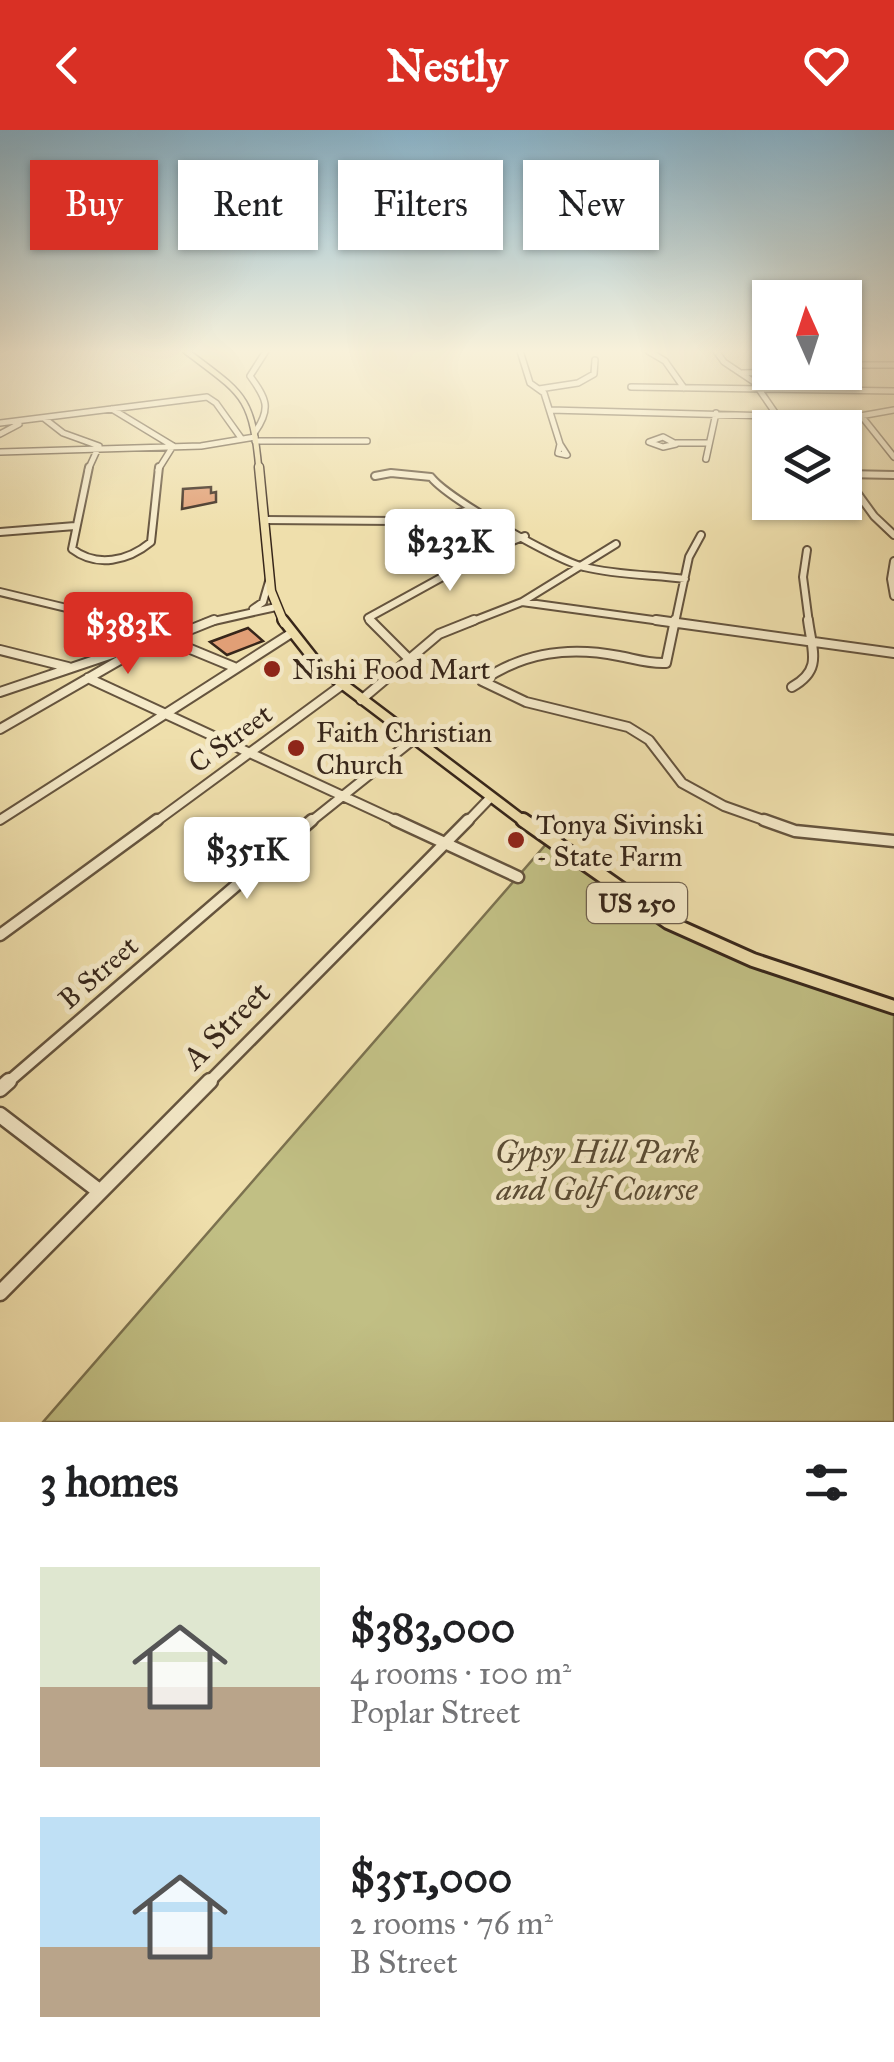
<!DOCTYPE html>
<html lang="en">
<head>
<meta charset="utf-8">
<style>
  :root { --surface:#fff; --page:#f6f6f6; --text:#202124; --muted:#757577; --accent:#d93025 }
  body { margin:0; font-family:"IM FELL Great Primer",serif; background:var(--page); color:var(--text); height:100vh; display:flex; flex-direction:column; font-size:38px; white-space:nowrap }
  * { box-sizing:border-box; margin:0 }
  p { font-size:32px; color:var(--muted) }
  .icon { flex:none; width:55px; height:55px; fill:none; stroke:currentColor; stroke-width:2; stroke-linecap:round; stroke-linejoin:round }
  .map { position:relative; height:1292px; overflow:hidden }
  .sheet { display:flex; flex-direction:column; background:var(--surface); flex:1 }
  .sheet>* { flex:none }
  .guide { position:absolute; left:30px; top:30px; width:835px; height:90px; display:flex; gap:20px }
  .needle { width:65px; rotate:357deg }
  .controls { position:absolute; left:752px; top:150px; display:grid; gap:20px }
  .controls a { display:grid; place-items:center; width:110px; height:110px; border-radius:0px; background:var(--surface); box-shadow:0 2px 8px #0004; font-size:50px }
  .price { position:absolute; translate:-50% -85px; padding:0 22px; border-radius:10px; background:#fff; color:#222; font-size:32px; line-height:65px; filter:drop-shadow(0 2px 5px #0008) }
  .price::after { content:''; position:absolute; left:50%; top:60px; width:30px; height:22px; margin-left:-15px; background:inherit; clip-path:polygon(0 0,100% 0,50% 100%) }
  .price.selected { background:var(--accent); color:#fff }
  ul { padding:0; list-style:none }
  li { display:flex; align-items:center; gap:30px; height:250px; padding:0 40px }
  li span { display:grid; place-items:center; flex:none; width:280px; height:200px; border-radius:0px; color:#555 }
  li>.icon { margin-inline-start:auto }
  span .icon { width:120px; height:120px; fill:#fffc; stroke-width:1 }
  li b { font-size:42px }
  h2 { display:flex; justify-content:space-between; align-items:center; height:120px; padding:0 40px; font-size:42px }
  .chip { padding:0 35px; border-radius:0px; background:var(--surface); box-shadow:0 2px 8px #0004; font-size:35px; line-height:90px }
  .chip.selected { background:var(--accent); color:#fff }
  header { display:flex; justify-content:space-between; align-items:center; height:130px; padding:0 40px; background:var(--accent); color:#fff; font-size:45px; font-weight:700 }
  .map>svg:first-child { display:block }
  .green { fill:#c1bf84; stroke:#7c724f; stroke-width:2.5 }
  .building { fill:#e19f76; stroke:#37261a; stroke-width:2.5 }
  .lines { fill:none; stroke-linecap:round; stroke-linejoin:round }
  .minor-far4-casing { stroke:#65543e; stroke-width:8 }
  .minor-far3-casing { stroke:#65543e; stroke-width:10 }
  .minor-far2-casing { stroke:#65543e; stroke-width:12 }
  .minor-far1-casing { stroke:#65543e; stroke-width:15 }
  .minor-casing { stroke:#65543e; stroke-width:19 }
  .major-far3-casing { stroke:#37261a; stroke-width:8 }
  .major-far2-casing { stroke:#37261a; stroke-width:11 }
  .major-far1-casing { stroke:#37261a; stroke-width:14 }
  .major-casing { stroke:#37261a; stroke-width:18 }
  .minor-far4 { stroke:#f5eac9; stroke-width:5 }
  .minor-far3 { stroke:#f5eac9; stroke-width:6 }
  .minor-far2 { stroke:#f5eac9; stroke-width:8 }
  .minor-far1 { stroke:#f5eac9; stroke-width:10 }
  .minor { stroke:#f5eac9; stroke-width:14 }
  .major-far3 { stroke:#efdfac; stroke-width:5 }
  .major-far2 { stroke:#efdfac; stroke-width:8 }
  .major-far1 { stroke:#efdfac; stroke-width:9 }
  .major { stroke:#efdfac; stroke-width:12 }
  .poi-dot { fill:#8f2418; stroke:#f5eac9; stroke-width:4 }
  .labels { text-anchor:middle; stroke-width:10; stroke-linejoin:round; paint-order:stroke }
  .shield { fill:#f5eac9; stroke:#70614e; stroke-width:2.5 }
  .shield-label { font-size:25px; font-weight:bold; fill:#37261a }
  .poi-label { font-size:28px; fill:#37261a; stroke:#f5eac9; text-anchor:start }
  .street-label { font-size:28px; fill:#37261a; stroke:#f5eac9 }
  .near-street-label { font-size:32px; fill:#37261a; stroke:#f5eac9 }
  .near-park-label { font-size:32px; font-style:italic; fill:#5a4c34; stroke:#f5eac9 }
</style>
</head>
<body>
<header><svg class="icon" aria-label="back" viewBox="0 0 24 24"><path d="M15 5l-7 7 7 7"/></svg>Nestly<svg class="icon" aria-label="heart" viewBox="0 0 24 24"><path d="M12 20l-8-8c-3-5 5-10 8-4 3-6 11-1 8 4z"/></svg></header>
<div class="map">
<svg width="894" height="1292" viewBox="0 0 894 1292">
  <rect width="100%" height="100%" fill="#efdfac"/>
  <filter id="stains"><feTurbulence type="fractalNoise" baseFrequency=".002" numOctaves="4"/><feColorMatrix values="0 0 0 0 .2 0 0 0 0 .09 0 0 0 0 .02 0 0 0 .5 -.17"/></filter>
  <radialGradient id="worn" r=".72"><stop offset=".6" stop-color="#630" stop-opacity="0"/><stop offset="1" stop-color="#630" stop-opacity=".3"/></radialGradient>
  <path class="green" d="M548,712L669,795L894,882V1292H43Z"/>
  <path class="building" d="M211,357V363L216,362V372L182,379L183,359Z
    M248,498L263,511L227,525L210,512Z"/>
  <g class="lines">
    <defs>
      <path id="minor-far4" d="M520,221L530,253L544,263L560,314
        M648,221L665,231L684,258
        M716,221L724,232L754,252L776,284
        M845,235H894
        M742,243L789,242
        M631,257L894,261
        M539,259L578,253L594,244L595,230
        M112,279L173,316L158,340
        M550,280L849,288L894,280
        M863,288L894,327
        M45,289L63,303L99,316L88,340
        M0,293L207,267L216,273L241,308
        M255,302C272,278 266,268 250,246L266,221
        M0,304L19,294
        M663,307L676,314L663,317L649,312Z
        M255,311H367
        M676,313H709
        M560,314L567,325L558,323Z
        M0,322L201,316L255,307
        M706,329L716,283"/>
      <path id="minor-far3" d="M89,337L72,419C97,438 128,431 151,412L159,337
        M845,344L894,345
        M375,346L391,343L431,347C447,368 557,431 584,437C616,445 652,445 685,449
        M845,346L874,386L894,405
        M265,390L397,391
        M421,395L471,379
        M0,402L75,396
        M807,420L803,447L809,493
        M894,431L891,449L894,466
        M0,462L129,493
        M522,472L675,493
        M253,479L263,472L270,448
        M205,493L276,477
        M373,493L368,488L495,418L525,406
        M468,493L522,472L616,414
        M675,493L689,427L701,405"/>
      <path id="minor-far2" d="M120,490L234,537
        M370,490L409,529
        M656,490L894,523
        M675,490L666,533C649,534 635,529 619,526C569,516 524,522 482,551L526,572L628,597L649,610L682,653L724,676L772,693
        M0,520L68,537
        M88,548L401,693
        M792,557C823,540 812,521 808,490
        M0,562L139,515
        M361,570L439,504L474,490
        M0,599L132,523L214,490
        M0,690L290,504
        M154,693L342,555
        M309,693L414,609
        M466,693L491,667"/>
      <path id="minor-far1" d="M395,690L518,747
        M764,690L795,701L894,711
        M0,805L157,690
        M7,953L312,690
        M208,953L468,690"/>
      <path id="minor" d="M0,959L9,951
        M0,985L99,1061
        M0,1163L210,951"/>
      <path id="major-far3" d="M186,221C244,265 252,265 259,340"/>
      <path id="major-far2" d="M259,337L271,461L284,493"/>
      <path id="major-far1" d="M283,490L320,537L526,693"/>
      <path id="major" d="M523,690L668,792L753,830L894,877"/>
    </defs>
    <use href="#minor-far4" class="minor-far4-casing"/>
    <use href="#minor-far3" class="minor-far3-casing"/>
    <use href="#minor-far2" class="minor-far2-casing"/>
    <use href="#minor-far1" class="minor-far1-casing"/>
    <use href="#minor" class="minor-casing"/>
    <use href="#major-far3" class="major-far3-casing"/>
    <use href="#major-far2" class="major-far2-casing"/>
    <use href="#major-far1" class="major-far1-casing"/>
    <use href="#major" class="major-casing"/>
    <use href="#minor-far4" class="minor-far4"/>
    <use href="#minor-far3" class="minor-far3"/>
    <use href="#minor-far2" class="minor-far2"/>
    <use href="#minor-far1" class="minor-far1"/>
    <use href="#minor" class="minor"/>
    <use href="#major-far3" class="major-far3"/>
    <use href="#major-far2" class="major-far2"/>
    <use href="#major-far1" class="major-far1"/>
    <use href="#major" class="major"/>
  </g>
  <linearGradient id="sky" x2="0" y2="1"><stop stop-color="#89b7d0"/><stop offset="0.55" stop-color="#f8f1da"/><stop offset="1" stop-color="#f8f1da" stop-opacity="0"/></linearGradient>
  <rect width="894" height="402" fill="url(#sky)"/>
  <g class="poi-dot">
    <circle cx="272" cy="539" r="10"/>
    <circle cx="296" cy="618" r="10"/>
    <circle cx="516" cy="710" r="10"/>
  </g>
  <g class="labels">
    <rect class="shield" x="587" y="753" width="100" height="40" rx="8"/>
    <g class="shield-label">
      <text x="637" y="782">US 250</text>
    </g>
    <g class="poi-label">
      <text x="292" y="549">Nishi Food Mart</text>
      <text x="316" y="612">Faith Christian<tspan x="316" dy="32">Church</tspan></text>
      <text x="536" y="704">Tonya Sivinski<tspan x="536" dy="32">- State Farm</tspan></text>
    </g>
    <g class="street-label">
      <text transform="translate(230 608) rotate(-36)" y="10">C Street</text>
      <text transform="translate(98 842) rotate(-41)" y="10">B Street</text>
    </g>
    <g class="near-street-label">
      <text transform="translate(226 895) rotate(-45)" y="11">A Street</text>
    </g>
    <g class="near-park-label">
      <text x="597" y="1033">Gypsy Hill Park<tspan x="597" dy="37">and Golf Course</tspan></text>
    </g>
  </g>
  <rect width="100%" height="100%" filter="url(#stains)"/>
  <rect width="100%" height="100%" fill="url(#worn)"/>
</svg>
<div class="controls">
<a><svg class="needle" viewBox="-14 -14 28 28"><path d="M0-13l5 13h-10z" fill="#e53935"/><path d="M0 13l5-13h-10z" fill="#757577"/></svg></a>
<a><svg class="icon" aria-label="layers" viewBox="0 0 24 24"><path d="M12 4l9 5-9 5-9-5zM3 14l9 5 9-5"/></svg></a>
</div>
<b class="price" style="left:450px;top:464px">$232K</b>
<b class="price selected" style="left:128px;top:547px">$383K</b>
<b class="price" style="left:247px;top:772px">$351K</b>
<div class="guide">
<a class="chip selected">Buy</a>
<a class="chip">Rent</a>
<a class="chip">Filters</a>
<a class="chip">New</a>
</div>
</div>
<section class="sheet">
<h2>3 homes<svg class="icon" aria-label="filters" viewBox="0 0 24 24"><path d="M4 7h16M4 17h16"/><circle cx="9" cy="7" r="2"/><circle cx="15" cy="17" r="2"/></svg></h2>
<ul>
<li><span style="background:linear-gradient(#dfe7d0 60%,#b9a48a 0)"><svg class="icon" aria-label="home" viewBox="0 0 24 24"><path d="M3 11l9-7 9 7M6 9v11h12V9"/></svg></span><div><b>$383,000</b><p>4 rooms · 100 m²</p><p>Poplar Street</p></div></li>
<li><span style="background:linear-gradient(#bfe0f5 65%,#b9a48a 0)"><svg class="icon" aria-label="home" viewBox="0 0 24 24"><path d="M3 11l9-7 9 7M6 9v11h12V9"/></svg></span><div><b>$351,000</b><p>2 rooms · 76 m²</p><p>B Street</p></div></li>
</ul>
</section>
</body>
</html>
